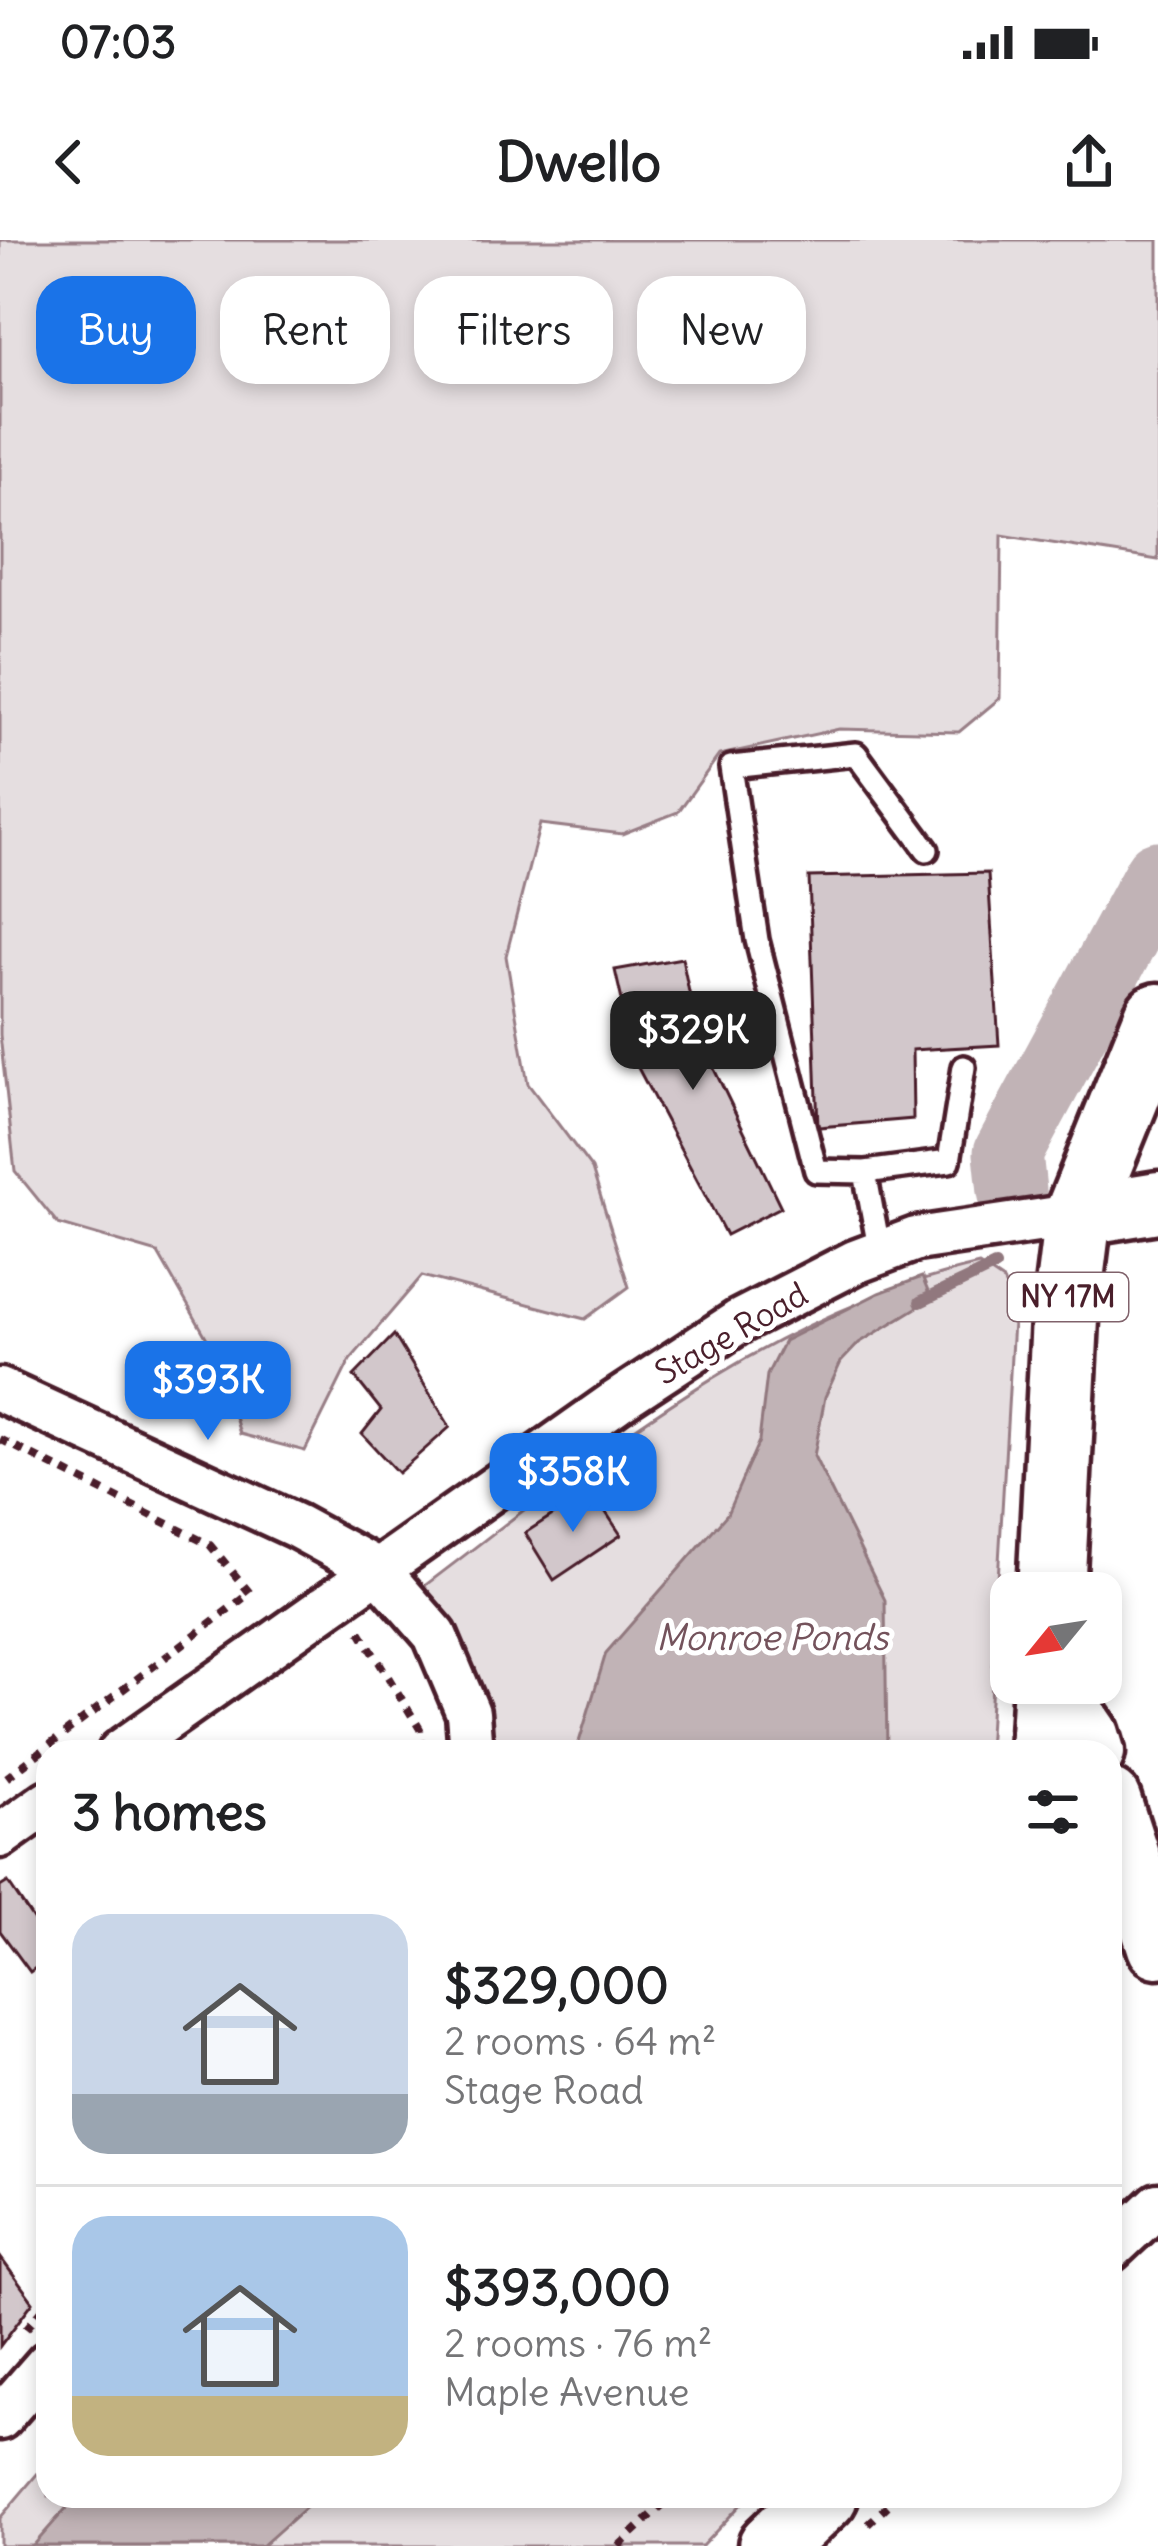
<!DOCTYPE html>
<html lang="en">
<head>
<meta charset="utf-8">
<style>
  :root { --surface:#fff; --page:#f6f6f6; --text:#202124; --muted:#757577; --line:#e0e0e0; --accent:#1a73e8 }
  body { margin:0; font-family:Delius,sans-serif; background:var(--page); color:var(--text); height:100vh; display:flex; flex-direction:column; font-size:45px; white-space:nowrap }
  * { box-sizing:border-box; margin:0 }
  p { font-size:39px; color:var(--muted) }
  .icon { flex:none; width:66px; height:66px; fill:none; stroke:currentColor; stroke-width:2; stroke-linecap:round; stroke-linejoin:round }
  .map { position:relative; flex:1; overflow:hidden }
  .drawer { position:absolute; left:36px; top:1500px; width:1086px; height:768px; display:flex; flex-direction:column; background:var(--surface); border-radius:36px; box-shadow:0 6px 18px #0003 }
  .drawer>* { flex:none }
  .top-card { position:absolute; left:36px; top:36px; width:1086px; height:108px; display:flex; gap:24px }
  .needle { width:78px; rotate:240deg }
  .tools { position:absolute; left:990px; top:1332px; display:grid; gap:24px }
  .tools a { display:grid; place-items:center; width:132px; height:132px; border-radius:24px; background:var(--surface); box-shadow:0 6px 18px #0003; font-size:60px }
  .price { position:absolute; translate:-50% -102px; padding:0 27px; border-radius:24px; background:var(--accent); color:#fff; font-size:39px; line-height:78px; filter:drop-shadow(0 3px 6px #0008) }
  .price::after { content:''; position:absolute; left:50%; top:72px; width:36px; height:27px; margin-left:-18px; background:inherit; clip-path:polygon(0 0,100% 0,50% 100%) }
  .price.active { background:#222; color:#fff }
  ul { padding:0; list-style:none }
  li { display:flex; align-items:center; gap:36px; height:300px; padding:0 36px }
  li+li { border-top:3px solid var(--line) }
  li span { display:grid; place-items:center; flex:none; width:336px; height:240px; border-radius:36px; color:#555 }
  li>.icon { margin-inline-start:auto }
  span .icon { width:144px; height:144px; fill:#fffc; stroke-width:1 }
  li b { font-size:51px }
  h2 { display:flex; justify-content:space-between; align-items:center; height:144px; padding:0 36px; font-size:51px }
  .tag { padding:0 42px; border-radius:36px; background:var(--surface); box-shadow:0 6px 18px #0003; font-size:42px; line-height:108px }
  .tag.active { background:var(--accent); color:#fff }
  .status { display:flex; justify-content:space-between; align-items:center; height:84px; padding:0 60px; background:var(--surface); direction:ltr }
  .status svg { height:33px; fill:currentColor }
  header { display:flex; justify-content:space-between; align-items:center; height:156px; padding:0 36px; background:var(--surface); font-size:54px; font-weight:700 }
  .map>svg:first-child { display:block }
  .green { fill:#e5dee0; stroke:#987e86; stroke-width:3 }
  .water { fill:#c1b3b6; stroke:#91787e; stroke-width:3 }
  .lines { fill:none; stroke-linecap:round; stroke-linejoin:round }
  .stream { stroke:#91787e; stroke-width:12 }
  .river { stroke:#c1b3b6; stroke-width:69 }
  .building { fill:#d2c7cb; stroke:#4a1f2b; stroke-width:3 }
  .lane-casing { stroke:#4a1f2b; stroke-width:30 }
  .street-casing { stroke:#4a1f2b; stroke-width:51 }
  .secondary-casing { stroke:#4a1f2b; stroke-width:69 }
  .primary-casing { stroke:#4a1f2b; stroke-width:75 }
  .path { stroke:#4a1f2b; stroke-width:8; stroke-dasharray:9 9; stroke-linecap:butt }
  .lane { stroke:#fff; stroke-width:21 }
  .street { stroke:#fff; stroke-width:42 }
  .secondary { stroke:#fff; stroke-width:60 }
  .primary { stroke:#fff; stroke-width:66 }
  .labels { text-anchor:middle; stroke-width:10; stroke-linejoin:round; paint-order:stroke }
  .shield { fill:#fff; stroke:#80626b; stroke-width:3 }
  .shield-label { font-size:30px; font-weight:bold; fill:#4a1f2b }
  .street-label { font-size:33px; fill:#4a1f2b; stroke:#fff }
  .water-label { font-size:36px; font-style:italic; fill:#74535c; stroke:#fff }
</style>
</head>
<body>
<div class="status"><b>07:03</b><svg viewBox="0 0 49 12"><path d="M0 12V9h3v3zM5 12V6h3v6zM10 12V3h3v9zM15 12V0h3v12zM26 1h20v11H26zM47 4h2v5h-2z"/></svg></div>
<header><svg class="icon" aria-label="back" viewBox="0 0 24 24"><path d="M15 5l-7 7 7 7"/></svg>Dwello<svg class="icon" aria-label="share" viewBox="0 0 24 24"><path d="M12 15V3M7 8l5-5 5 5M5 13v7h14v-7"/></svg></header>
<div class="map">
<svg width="1158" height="2306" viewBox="0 0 1158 2306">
  <rect width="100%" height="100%" fill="#fff"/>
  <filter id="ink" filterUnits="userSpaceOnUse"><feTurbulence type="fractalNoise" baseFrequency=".00833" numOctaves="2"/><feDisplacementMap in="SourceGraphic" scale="24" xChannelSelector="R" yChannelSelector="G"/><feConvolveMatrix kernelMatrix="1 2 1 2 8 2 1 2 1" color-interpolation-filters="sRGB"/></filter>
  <g filter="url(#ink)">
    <path class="green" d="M0,0H1158V320L1002,295L1000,458L959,492L839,489L719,515L678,572L622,594L540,584L506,716L528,844L592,929L629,1047L585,1079L422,1036L350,1120L305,1211L240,1194L217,1116L158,1013L58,984L15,931L0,795Z
      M979,1025L1003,1041L1014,1064L988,1512H490L419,1350C591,1220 764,1073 979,1025Z
      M48,2221V2256H749L702,2306H0V2278Z"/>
    <path class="water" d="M922,1037L931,1059L859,1103L841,1122L825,1157L814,1216L885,1360L887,1512H576L606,1413L727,1274L759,1201L767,1135L784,1101L879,1053Z
      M77,2256H318L262,2306H33Z"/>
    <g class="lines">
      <path class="stream" d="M920,1062L995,1026"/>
      <path class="river" d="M1012,951L1008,913L1158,635"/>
    </g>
    <path class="building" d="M988,633L999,805L912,810L913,879L818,887L809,637Z
      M682,718L698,796L781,967L726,995L637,826L615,730Z
      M394,1095L450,1187L398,1233L362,1194L381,1170L354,1136Z
      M591,1250L621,1295L554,1340L525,1293Z
      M8,1642L48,1702V1719L30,1732L0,1691V1647Z
      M0,2017L33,2062L0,2106Z"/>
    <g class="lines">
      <defs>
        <path id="lane" d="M865,932L816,931L757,700L731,527L856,514L927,610
          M880,1013L865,932L949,921L964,827"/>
        <path id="street" d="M0,1150L296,1286L379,1331L435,1395L468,1473L471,1512
          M120,1512L616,1162L738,1082L855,1022L916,999L1078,975
          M0,1596L48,1562
          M1110,2010L1158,1965
          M0,2178L48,2123"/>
        <path id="secondary" d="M1078,975L1158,962
          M1053,1443L1089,1495L1094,1512
          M1110,1560L1158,1707"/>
        <path id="primary" d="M1051,1353L1065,1079L1078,975L1158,777
          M1043,1512L1047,1443
          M772,2306L824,2256"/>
      </defs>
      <use href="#lane" class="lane-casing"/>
      <use href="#street" class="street-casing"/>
      <use href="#secondary" class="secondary-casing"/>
      <use href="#primary" class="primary-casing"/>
      <path class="path" d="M0,1199L210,1305L250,1353L6,1538
        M360,1391L420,1489L423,1512
        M26,2089L48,2063
        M868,2284L898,2256
        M619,2306L672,2256"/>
      <use href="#lane" class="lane"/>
      <use href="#street" class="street"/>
      <use href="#secondary" class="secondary"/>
      <use href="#primary" class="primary"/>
    </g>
  </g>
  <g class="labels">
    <rect class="shield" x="1008" y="1033" width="120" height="48" rx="9"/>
    <g class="shield-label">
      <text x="1068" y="1067">NY 17M</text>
    </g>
    <g class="street-label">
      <text transform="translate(731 1093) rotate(-30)" y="12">Stage Road</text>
    </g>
    <g class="water-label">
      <text x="772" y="1410">Monroe Ponds</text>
    </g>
  </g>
</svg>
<div class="tools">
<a><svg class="needle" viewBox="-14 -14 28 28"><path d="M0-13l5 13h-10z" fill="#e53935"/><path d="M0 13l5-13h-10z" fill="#757577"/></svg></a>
</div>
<b class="price active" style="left:693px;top:853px">$329K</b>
<b class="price" style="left:208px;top:1203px">$393K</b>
<b class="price" style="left:573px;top:1295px">$358K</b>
<div class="top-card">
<a class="tag active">Buy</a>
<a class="tag">Rent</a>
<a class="tag">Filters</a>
<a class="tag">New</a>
</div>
<section class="drawer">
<h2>3 homes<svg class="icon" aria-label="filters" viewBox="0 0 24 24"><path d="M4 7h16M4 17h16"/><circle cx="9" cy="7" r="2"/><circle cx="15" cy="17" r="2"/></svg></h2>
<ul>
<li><span style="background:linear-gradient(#c9d6e8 75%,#9aa5b1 0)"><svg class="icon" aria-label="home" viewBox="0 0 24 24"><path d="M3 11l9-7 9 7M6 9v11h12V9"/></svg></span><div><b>$329,000</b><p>2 rooms · 64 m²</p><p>Stage Road</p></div></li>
<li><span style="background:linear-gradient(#a9c7e8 75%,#c2b280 0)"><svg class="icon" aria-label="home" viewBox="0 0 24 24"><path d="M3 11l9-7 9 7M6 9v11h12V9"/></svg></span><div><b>$393,000</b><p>2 rooms · 76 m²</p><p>Maple Avenue</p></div></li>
</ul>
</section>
</div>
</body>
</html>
